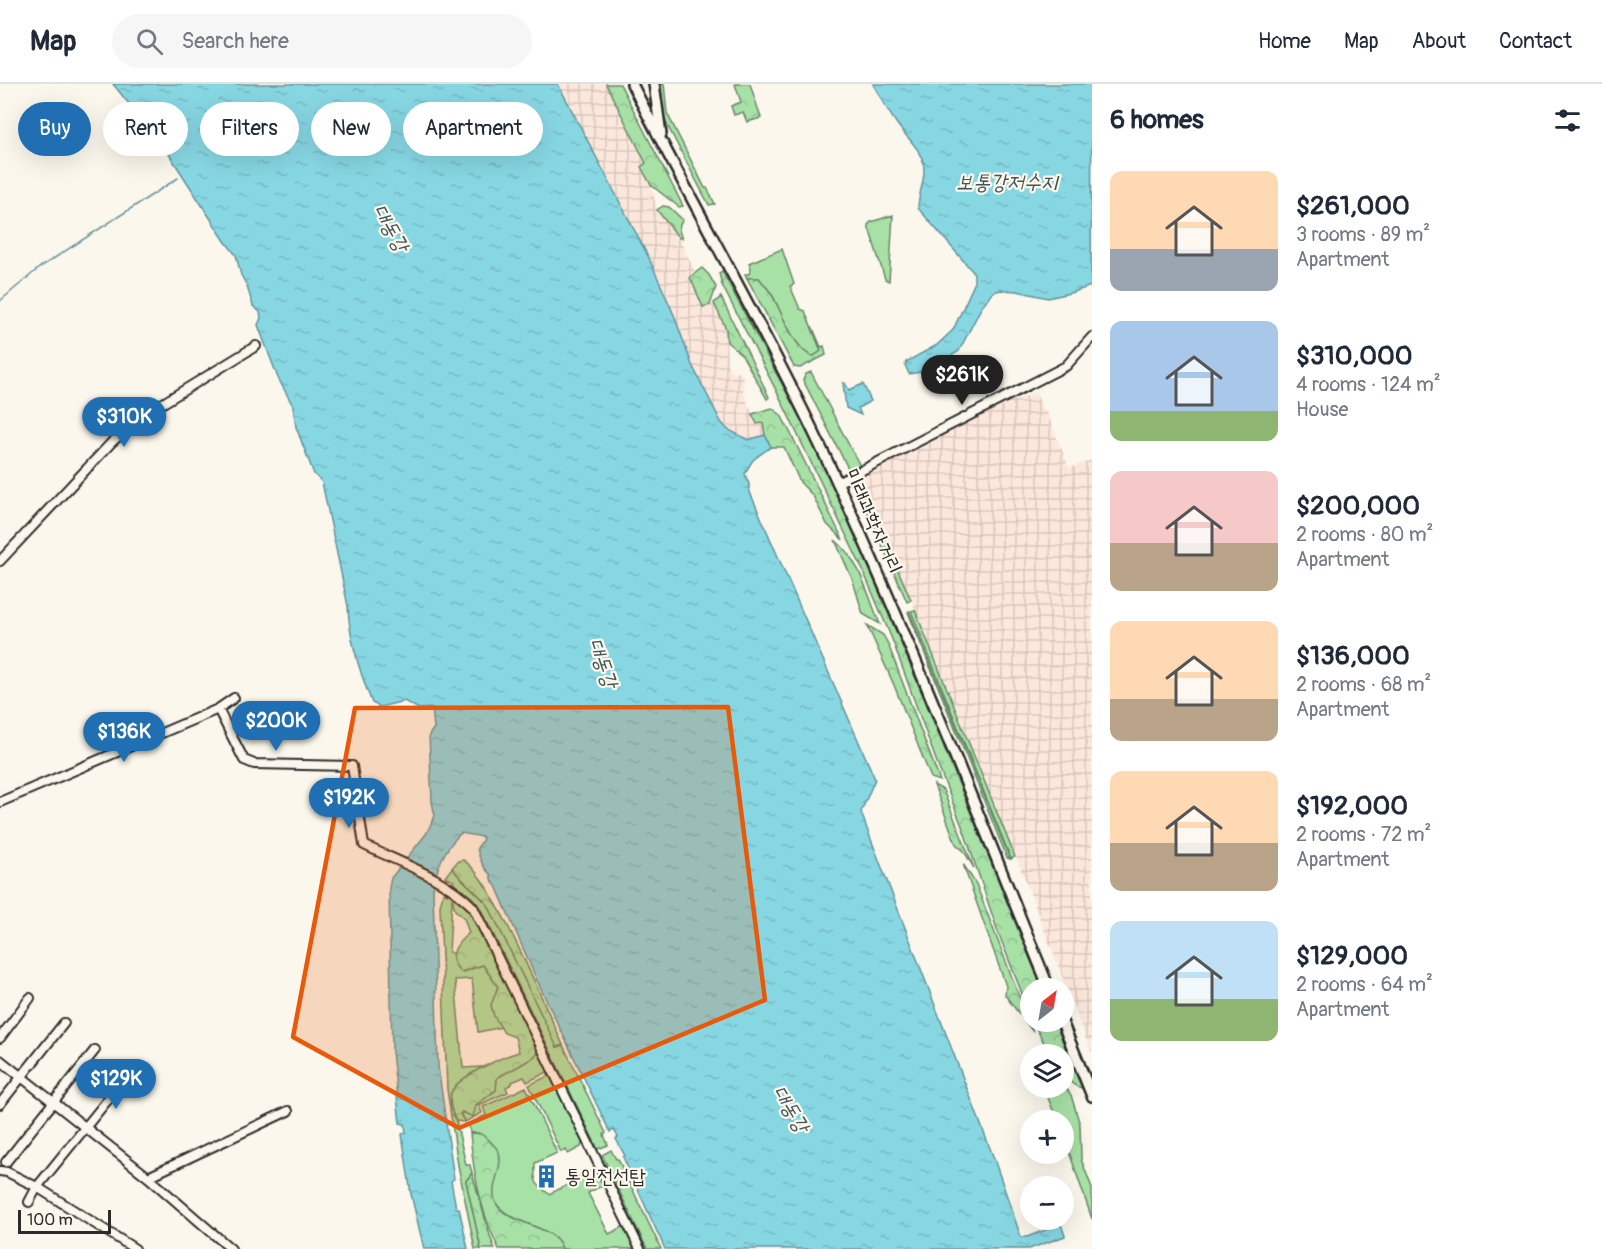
<!DOCTYPE html>
<html lang="en">
<head>
<meta charset="utf-8">
<style>
  :root { --surface:#fff; --page:#f6f6f7; --text:#1f2937; --muted:#747a83; --line:#e0e1e3; --accent:#1f6fb2 }
  body { margin:0; font-family:Pangolin,"Poor Story",sans-serif; background:var(--page); color:var(--text); height:100vh; display:flex; flex-direction:column; font-size:22px; white-space:nowrap }
  * { box-sizing:border-box; margin:0 }
  p { font-size:20px; color:var(--muted) }
  .icon { flex:none; width:33px; height:33px; fill:none; stroke:currentColor; stroke-width:2; stroke-linecap:round; stroke-linejoin:round }
  .map { position:relative; flex:1; overflow:hidden }
  .panel { display:flex; flex-direction:column; background:var(--surface); width:510px }
  .panel>* { flex:none }
  .guide { position:absolute; left:18px; top:18px; width:570px; height:54px; display:flex; gap:12px }
  .needle { width:39px; rotate:31deg }
  .buttons { position:absolute; left:1020px; top:894px; display:grid; gap:12px }
  .buttons a { display:grid; place-items:center; width:54px; height:54px; border-radius:50%; background:var(--surface); box-shadow:0 6px 24px #0002; font-size:30px }
  .scale { position:absolute; left:18px; bottom:15px; width:93px; box-sizing:border-box; padding-left:6px; border:3px solid #2b2b2b; border-top:0; font-size:16px; line-height:21px; white-space:nowrap; color:#2b2b2b; -webkit-text-stroke:4px #fbf7ec; paint-order:stroke }
  .price { position:absolute; translate:-50% -51px; padding:0 14px; border-radius:21px; background:var(--accent); color:#fff; font-size:20px; line-height:39px; filter:drop-shadow(0 2px 3px #0008) }
  .price::after { content:''; position:absolute; left:50%; top:36px; width:18px; height:14px; margin-left:-9px; background:inherit; clip-path:polygon(0 0,100% 0,50% 100%) }
  .price.on { background:#222; color:#fff }
  ul { padding:0; list-style:none }
  li { display:flex; align-items:center; gap:18px; height:150px; padding:0 18px }
  li span { display:grid; place-items:center; flex:none; width:168px; height:120px; border-radius:12px; color:#555 }
  li>.icon { margin-inline-start:auto }
  span .icon { width:72px; height:72px; fill:#fffc; stroke-width:1 }
  li b { font-size:26px }
  h2 { display:flex; justify-content:space-between; align-items:center; height:72px; padding:0 18px; font-size:26px }
  .pill { padding:0 21px; border-radius:27px; background:var(--surface); box-shadow:0 6px 24px #0002; font-size:21px; line-height:54px }
  .pill.on { background:var(--accent); color:#fff }
  header { display:flex; align-items:center; gap:36px; box-sizing:border-box; height:84px; padding:0 30px; background:var(--surface); border-bottom:2px solid var(--line) }
  header strong { font-size:28px }
  nav { display:flex; gap:33px; margin-inline-start:auto; font-size:21px }
  .search { width:420px; height:54px; background:var(--page); display:flex; align-items:center; gap:15px; box-sizing:border-box; padding:0 21px; border-radius:33px; color:var(--muted); font-size:22px }
  main { display:flex; flex:1; min-height:0 }
  .map>svg:first-child { display:block }
  .industrial { fill:url(#industrial-grid) }
  .grass { fill:#a7e1a6; stroke:#698668; stroke-width:1.5 }
  .forest { fill:url(#forest-crowns); stroke:#698668; stroke-width:1.5 }
  .water { fill:url(#water-ripples); stroke:#629299; stroke-width:1.5 }
  .lines { fill:none; stroke-linecap:round; stroke-linejoin:round }
  .stream { stroke:#629299; stroke-width:1.5 }
  .minor-casing { stroke:#2b2b2b; stroke-width:12 }
  .major-casing { stroke:#2b2b2b; stroke-width:14 }
  .minor { stroke:#fbf7ec; stroke-width:8 }
  .major { stroke:#fbf7ec; stroke-width:9 }
  .marked { fill:#e8590c; fill-opacity:0.2; stroke:#e8590c; stroke-width:4.5; stroke-linejoin:round }
  .labels { text-anchor:middle; stroke-width:4.5; stroke-linejoin:round; paint-order:stroke }
  .street-label { font-size:20px; fill:#2b2b2b; stroke:#fbf7ec }
  .poi-label { font-size:20px; fill:#2b2b2b; stroke:#fbf7ec; text-anchor:start }
  .water-label { font-size:21px; font-style:italic; fill:#425659; stroke:#fbf7ec }
</style>
</head>
<body>
<header>
<strong>Map</strong>
<div class="search"><svg class="icon" aria-label="search" viewBox="0 0 24 24"><circle cx="10" cy="10" r="6"/><path d="M15 15l6 6"/></svg>Search here</div>
<nav><a>Home</a><a>Map</a><a>About</a><a>Contact</a></nav>
</header>
<main>
<div class="map">
<svg width="1092" height="1165" viewBox="0 0 1092 1165">
  <defs>
    <pattern id="industrial-grid" width="8" height="8" patternUnits="userSpaceOnUse" patternTransform="scale(1.5)"><rect width="8" height="8" fill="#fce7dc"/><path d="M0 4h8M4 0v8" fill="none" stroke="#d8c6bd"/></pattern>
    <pattern id="forest-crowns" width="20" height="18" patternUnits="userSpaceOnUse" patternTransform="scale(1.5)"><rect width="20" height="18" fill="#a7e1a6"/><path d="M2 6a3 3 0 1 1 6 0M12 15a3 3 0 1 1 6 0" fill="none" stroke="#90c18f"/></pattern>
    <pattern id="water-ripples" width="26" height="14" patternUnits="userSpaceOnUse" patternTransform="scale(1.5)"><rect width="26" height="14" fill="#87d7e3"/><path d="M2 4q2-2 4 0t4 0M15 11q2-2 4 0t4 0" fill="none" stroke="#75b9c3"/></pattern>
  </defs>
  <rect width="100%" height="100%" fill="#fbf7ec"/>
  <filter id="ink" filterUnits="userSpaceOnUse"><feTurbulence type="fractalNoise" baseFrequency=".0167" numOctaves="2"/><feDisplacementMap in="SourceGraphic" scale="12" xChannelSelector="R" yChannelSelector="G"/><feConvolveMatrix kernelMatrix="1 2 1 2 8 2 1 2 1" color-interpolation-filters="sRGB"/></filter>
  <g filter="url(#ink)">
    <path class="industrial" d="M558,0H606L646,79L641,83L651,101L657,126L679,154L696,190L690,193L695,208L703,223L714,219L726,245L727,281L734,289L740,288L744,295L743,308L757,340L763,338L765,351L748,356L727,345L721,338L692,281L674,231L649,174Z
      M1036,309L1043,327L1046,326L1069,384L1092,376V970L1023,791L967,652L913,519L857,392L999,321Z"/>
    <path class="grass" d="M661,0H664L667,29L705,104H707L715,120L709,121L664,35Z
      M893,131L889,197L885,195L868,141L871,138Z
      M782,165L794,200L790,202L800,225L805,227L821,267L814,272C796,271 780,224 771,209C767,204 763,199 759,194H747L745,190H749L751,184L749,179Z
      M811,288L860,382L849,386L803,296L806,290Z
      M857,392L911,516L907,518L854,397Z
      M915,526L1015,773L1011,775L911,527Z
      M909,527L1010,775L1007,774L908,528Z
      M452,784C462,797 476,807 488,821L558,963L563,961L606,1049L604,1051L608,1061L598,1065L482,827L473,814L453,799L454,797L445,793Z
      M450,808L456,813L452,815L449,868L452,869L453,875L462,888L483,881L498,903C491,917 493,930 502,943L478,948L472,895L455,896L463,984L483,983L461,997L451,1009L453,1031L456,1037L466,1081H470L472,1089L466,1097L481,1165H475L458,1081L447,1005L440,822L443,809L448,810Z
      M540,967L550,987L527,998L524,993L512,998V1000L506,1003L508,1008L479,1021L482,1029L465,1038L460,1030L474,1025L476,1021L496,1006L497,994C511,985 529,979 540,967Z
      M552,990L583,1056L581,1063L568,1070L566,1066L561,1068L529,1001Z
      M1064,1001L1071,1011L1080,1041L1081,1075L1092,1104V1135L1064,1053V1036H1057L1044,1004H1064Z
      M526,1003L557,1069L535,1079C534,1098 534,1099 549,1110L580,1095L579,1092L597,1086L605,1100L588,1109L609,1150L625,1142L636,1165H562C556,1140 508,1142 494,1116L479,1049H470L469,1040L486,1031L483,1023Z
      M611,1066L616,1075H618L661,1165H647L602,1071Z"/>
    <path class="forest" d="M606,0H620L683,122L679,123L651,101L641,83L646,79Z
      M735,0H750L761,34L747,38L743,28L734,31L731,22L741,18Z
      M663,122L669,123L683,136C678,142 678,147 682,154H679L657,126Z
      M702,184L709,191L716,203L710,221L703,223L690,193Z
      M722,187L810,353L851,441L919,602L1042,904H1030V930L998,848L964,747L940,687L892,555L862,484L779,312L722,201L719,189Z
      M747,194H759C763,199 767,204 771,209C780,224 796,271 814,272L821,267L812,242L821,263L824,262L826,271L800,284L794,283Z
      M721,213L769,313L767,315L742,271L727,258L726,245L714,219Z
      M772,324L781,331L790,348L843,456L827,440L813,412L800,398L784,363H771L765,351L763,339L757,340L752,330Z
      M835,456C860,476 868,512 880,540L863,530L853,497Z
      M867,541L883,551L888,560L940,697L931,694L894,601Z
      M934,701L943,706L974,784L964,767L956,760Z
      M463,776C492,792 546,925 563,961L557,963L488,821C476,807 462,797 452,784L458,777Z
      M963,780L976,800L1033,948L1005,911L1006,902Z
      M456,813L465,821L476,837L540,967C529,979 511,985 497,994L496,1006L476,1021L473,1033L462,1028L460,1030L465,1038L456,1037C452,1029 449,1018 451,1009C456,993 504,972 519,968L515,953L504,949L494,932L491,921L498,903L483,881L461,888C446,874 455,860 469,849L464,834L455,826L452,815Z
      M1033,938H1055L1082,1004C1065,1001 1064,985 1064,970H1050Z
      M470,1049C479,1049 484,1050 490,1057C493,1060 497,1065 499,1068C504,1085 488,1103 496,1119C506,1141 556,1140 562,1165H499C481,1130 473,1087 470,1049Z
      M472,1089L491,1155L495,1165H481L466,1097Z"/>
    <path class="water" d="M113,0H558L649,174L674,231L692,281L721,338L727,345L748,356L765,351L771,363C756,374 754,371 745,390L749,400V406L875,695L861,728L867,745L993,1072L1021,1153H1027L1061,1140L1065,1152L1029,1165H665L623,1073L625,1072L616,1055L618,1053L614,1046L610,1048L539,901L496,802L491,795V791C484,785 478,773 477,764L482,757L483,753L461,749C444,765 436,783 433,806L438,982L454,1095L451,1097L456,1124H459L468,1165H424L411,1110L402,1050L406,1049L405,1040L400,1039L392,968L389,804L391,794L426,750L435,732L432,718L429,651L434,644L432,624L419,625L404,617L380,623L372,619C360,589 349,555 348,522L322,398L314,390L296,343L293,322L278,294L258,241L261,234L260,228L253,222L247,202L241,191L236,171L225,157L167,67Z
      M873,0H1092L1091,202L1074,208L1048,214L1017,207L1001,206L993,208L981,224L959,267L928,287L909,290L905,281L906,278L937,261L953,246L974,200V189L918,124C918,112 924,99 924,87C925,67 907,55 897,40C888,28 881,13 873,0Z
      M843,299H845L849,306L863,300L871,317L858,324L861,331L846,324Z"/>
    <g class="lines">
      <path class="stream" d="M0,217L39,184L178,94"/>
      <defs>
        <path id="minor" d="M837,399L1066,282L1092,253
          M0,477L112,358L142,332L256,262
          M218,625L244,676L254,680L352,682L364,761C400,779 444,793 473,823L640,1165
          M0,718L218,625L234,614
          M0,954L30,914
          M0,976L148,1093L231,1165
          M0,1020L64,939
          M6,1078L95,966
          M0,1087L7,1088L37,1103L135,1165
          M148,1093L288,1027
          M29,1118L37,1103L127,992"/>
        <path id="major" d="M632,0C691,118 758,232 815,351C902,532 973,719 1049,904
          M654,0L661,50
          M1062,938L1092,1012"/>
      </defs>
      <use href="#minor" class="minor-casing"/>
      <use href="#major" class="major-casing"/>
      <use href="#minor" class="minor"/>
      <use href="#major" class="major"/>
    </g>
  </g>
  <path class="marked" d="M728,623L765,916L459,1044L293,953L355,624Z"/>
  <defs>
    <symbol id="building-bare" viewBox="-9 -9 18 18"><path d="M-4-6H4V6H1V3H-1V6H-4ZM-2.5-4.3h1.7v1.8h-1.7ZM.8-4.3h1.7v1.8H.8ZM-2.5-1h1.7V.8h-1.7ZM.8-1h1.7V.8H.8Z" fill="#1f6fb2" stroke="#fbf7ec" stroke-width="2.5" paint-order="stroke"/></symbol>
  </defs>
  <g fill-rule="evenodd">
    <use href="#building-bare" x="530" y="1076" width="33" height="33"/>
  </g>
  <g class="labels">
    <g class="street-label">
      <text transform="translate(874 437) rotate(66)" y="7">미래과학자거리</text>
    </g>
    <g class="poi-label">
      <text x="565" y="1099">통일전선탑</text>
    </g>
    <g class="water-label">
      <text x="1007" y="105">보통강저수지</text>
      <text transform="translate(391 144) rotate(61)" y="7">대동강</text>
      <text transform="translate(603 579) rotate(71)" y="7">대동강</text>
      <text transform="translate(791 1025) rotate(59)" y="7">대동강</text>
    </g>
  </g>
</svg>
<div class="buttons">
<a><svg class="needle" viewBox="-14 -14 28 28"><path d="M0-13l5 13h-10z" fill="#e53935"/><path d="M0 13l5-13h-10z" fill="#747a83"/></svg></a>
<a><svg class="icon" aria-label="layers" viewBox="0 0 24 24"><path d="M12 4l9 5-9 5-9-5zM3 14l9 5 9-5"/></svg></a>
<a>+</a>
<a>−</a>
</div>
<div class="scale">100 m</div>
<b class="price on" style="left:962px;top:322px">$261K</b>
<b class="price" style="left:124px;top:364px">$310K</b>
<b class="price" style="left:276px;top:668px">$200K</b>
<b class="price" style="left:124px;top:679px">$136K</b>
<b class="price" style="left:349px;top:745px">$192K</b>
<b class="price" style="left:116px;top:1026px">$129K</b>
<div class="guide">
<a class="pill on">Buy</a>
<a class="pill">Rent</a>
<a class="pill">Filters</a>
<a class="pill">New</a>
<a class="pill">Apartment</a>
</div>
</div>
<section class="panel">
<h2>6 homes<svg class="icon" aria-label="filters" viewBox="0 0 24 24"><path d="M4 7h16M4 17h16"/><circle cx="9" cy="7" r="2"/><circle cx="15" cy="17" r="2"/></svg></h2>
<ul>
<li><span style="background:linear-gradient(#ffd9b3 65%,#9aa5b1 0)"><svg class="icon" aria-label="home" viewBox="0 0 24 24"><path d="M3 11l9-7 9 7M6 9v11h12V9"/></svg></span><div><b>$261,000</b><p>3 rooms · 89 m²</p><p>Apartment</p></div></li>
<li><span style="background:linear-gradient(#a9c7e8 75%,#8fb573 0)"><svg class="icon" aria-label="home" viewBox="0 0 24 24"><path d="M3 11l9-7 9 7M6 9v11h12V9"/></svg></span><div><b>$310,000</b><p>4 rooms · 124 m²</p><p>House</p></div></li>
<li><span style="background:linear-gradient(#f6c9c9 60%,#b9a48a 0)"><svg class="icon" aria-label="home" viewBox="0 0 24 24"><path d="M3 11l9-7 9 7M6 9v11h12V9"/></svg></span><div><b>$200,000</b><p>2 rooms · 80 m²</p><p>Apartment</p></div></li>
<li><span style="background:linear-gradient(#ffd9b3 65%,#b9a48a 0)"><svg class="icon" aria-label="home" viewBox="0 0 24 24"><path d="M3 11l9-7 9 7M6 9v11h12V9"/></svg></span><div><b>$136,000</b><p>2 rooms · 68 m²</p><p>Apartment</p></div></li>
<li><span style="background:linear-gradient(#ffd9b3 60%,#b9a48a 0)"><svg class="icon" aria-label="home" viewBox="0 0 24 24"><path d="M3 11l9-7 9 7M6 9v11h12V9"/></svg></span><div><b>$192,000</b><p>2 rooms · 72 m²</p><p>Apartment</p></div></li>
<li><span style="background:linear-gradient(#bfe0f5 65%,#8fb573 0)"><svg class="icon" aria-label="home" viewBox="0 0 24 24"><path d="M3 11l9-7 9 7M6 9v11h12V9"/></svg></span><div><b>$129,000</b><p>2 rooms · 64 m²</p><p>Apartment</p></div></li>
</ul>
</section>
</main>
</body>
</html>
